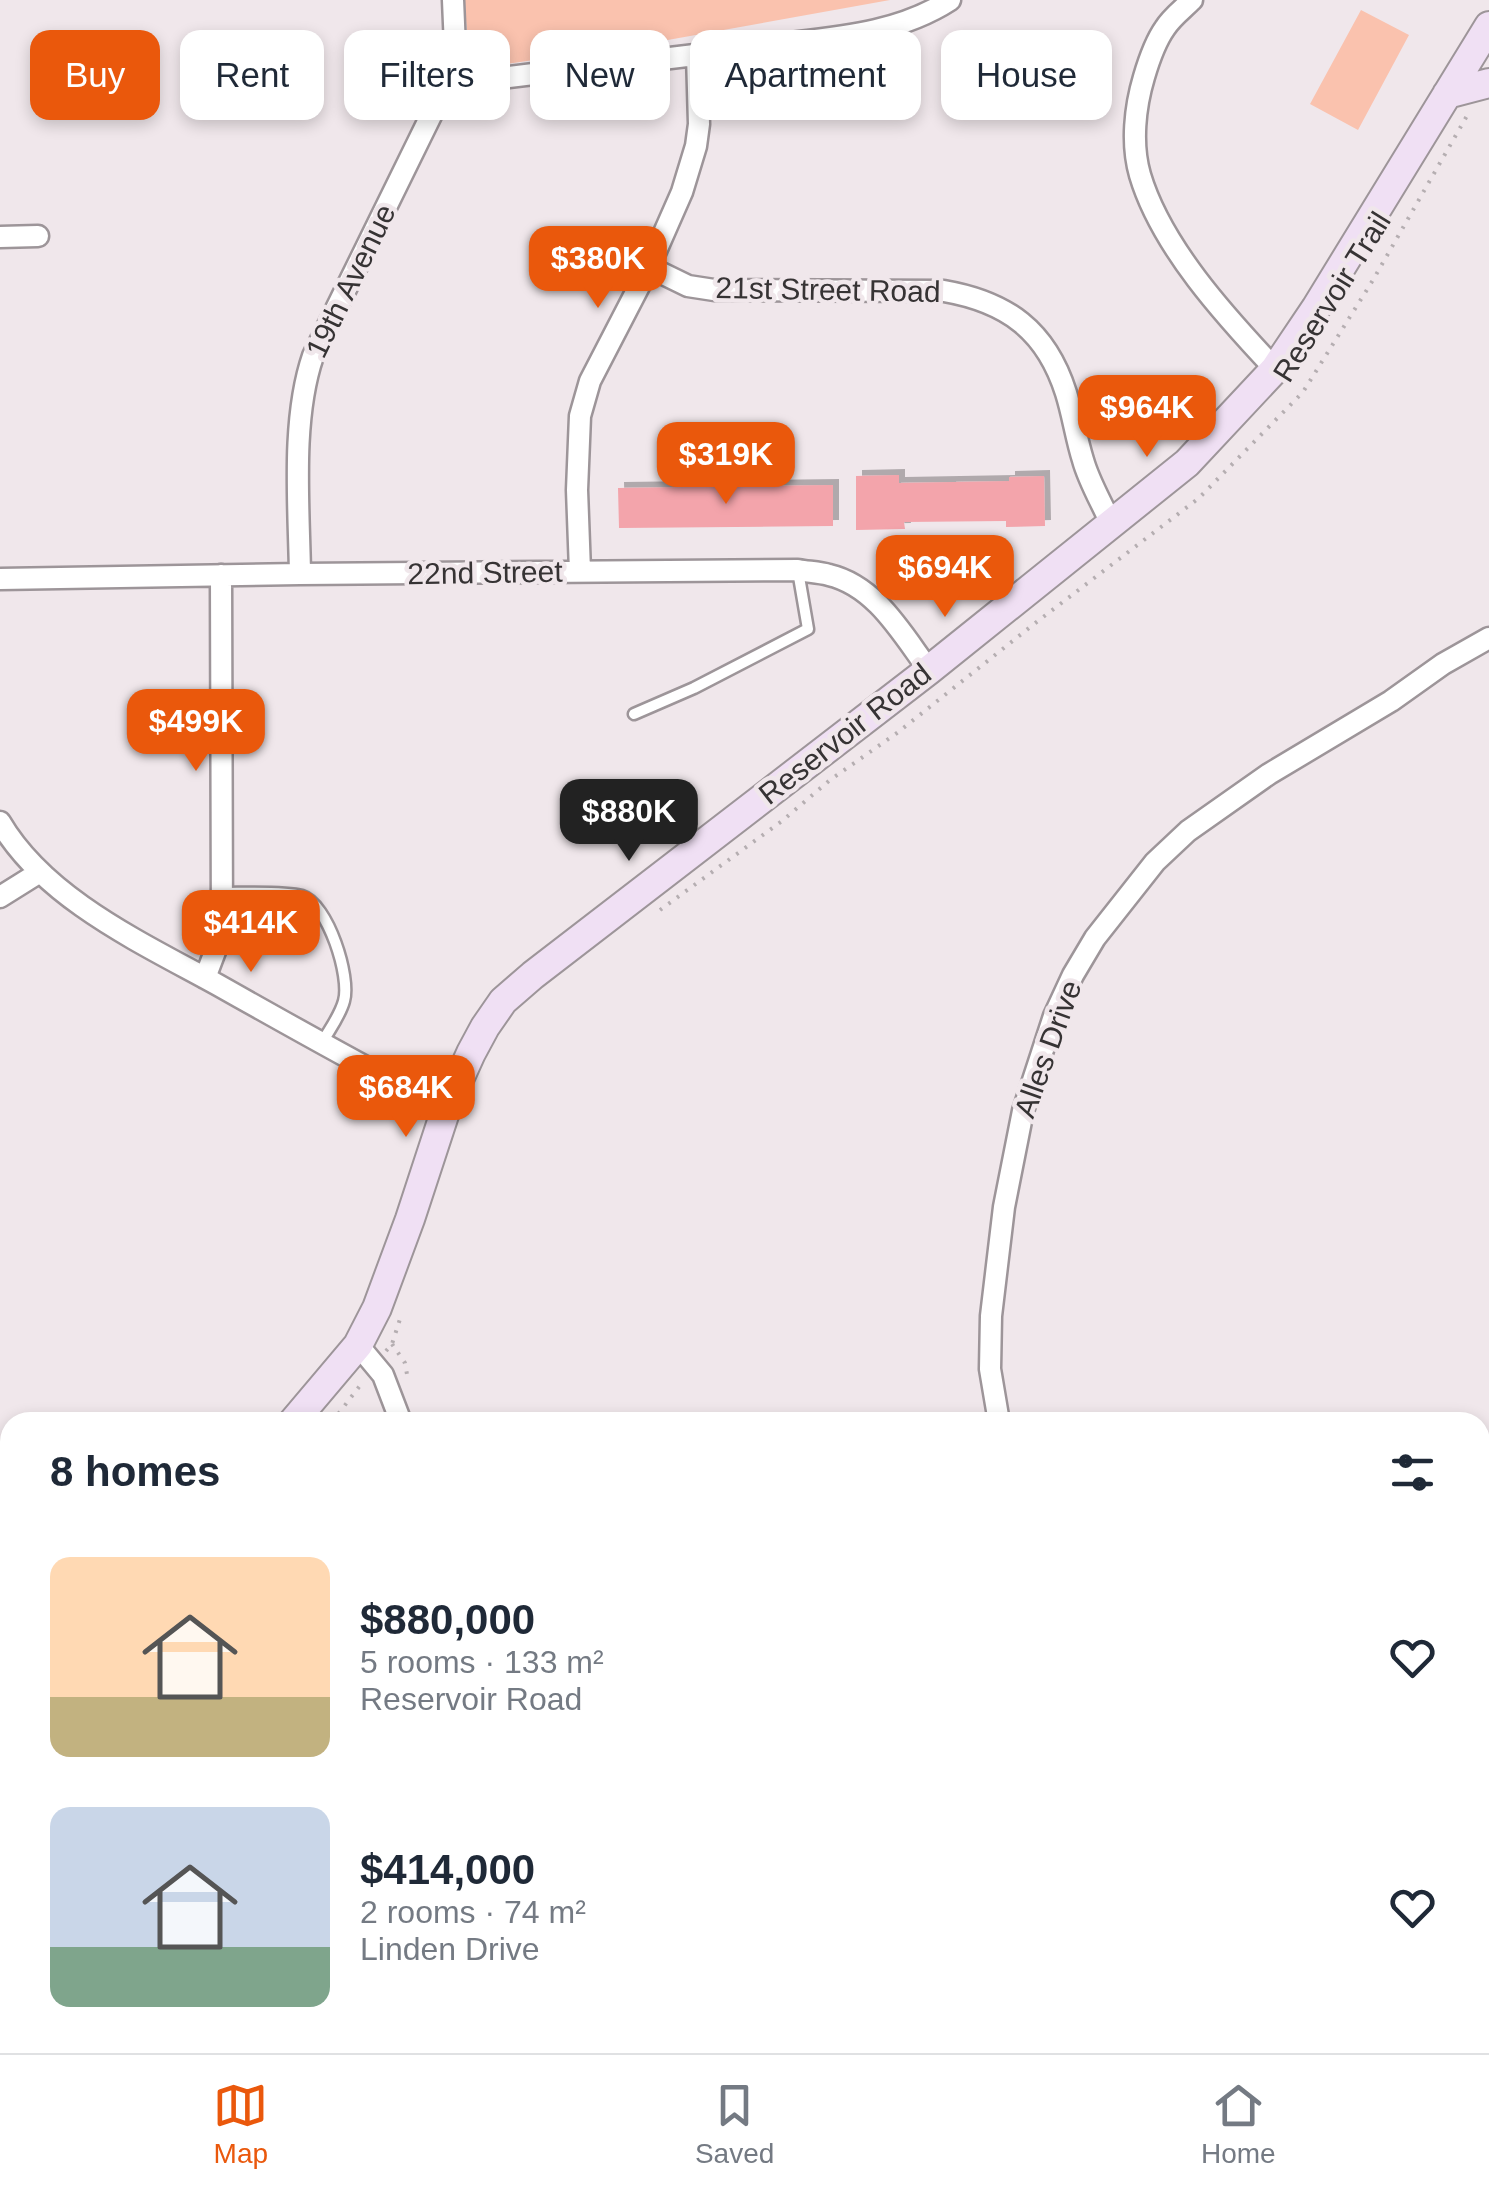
<!DOCTYPE html>
<html lang="en">
<head>
<meta charset="utf-8">
<style>
  :root { --surface:#fff; --page:#f6f6f7; --text:#1f2937; --muted:#747a83; --line:#e0e1e3; --accent:#ea580c }
  body { margin:0; font-family:Helvetica,sans-serif; background:var(--page); color:var(--text); height:100vh; display:flex; flex-direction:column; font-size:38px; white-space:nowrap }
  * { box-sizing:border-box; margin:0 }
  p { font-size:32px; color:var(--muted) }
  .icon { flex:none; width:55px; height:55px; fill:none; stroke:currentColor; stroke-width:2; stroke-linecap:round; stroke-linejoin:round }
  .map { position:relative; flex:1; overflow:hidden }
  .panel { position:absolute; left:0px; top:1412px; width:1490px; height:642px; display:flex; flex-direction:column; background:var(--surface); border-radius:30px 30px 0 0; box-shadow:0 5px 15px #0003 }
  .panel>* { flex:none }
  .banner { position:absolute; left:30px; top:30px; width:1430px; height:90px; display:flex; gap:20px }
  .price { position:absolute; translate:-50% -85px; padding:0 22px; border-radius:20px; background:var(--accent); color:#fff; font-size:32px; line-height:65px; filter:drop-shadow(0 2px 5px #0008) }
  .price::after { content:''; position:absolute; left:50%; top:60px; width:30px; height:22px; margin-left:-15px; background:inherit; clip-path:polygon(0 0,100% 0,50% 100%) }
  .price.selected { background:#222; color:#fff }
  ul { padding:0; list-style:none }
  li { display:flex; align-items:center; gap:30px; height:250px; padding:0 50px }
  li span { display:grid; place-items:center; flex:none; width:280px; height:200px; border-radius:20px; color:#555 }
  li>.icon { margin-inline-start:auto }
  span .icon { width:120px; height:120px; fill:#fffc; stroke-width:1 }
  li b { font-size:42px }
  h2 { display:flex; justify-content:space-between; align-items:center; height:120px; padding:0 50px; font-size:42px }
  .tag { padding:0 35px; border-radius:20px; background:var(--surface); box-shadow:0 5px 15px #0003; font-size:35px; line-height:90px }
  .tag.selected { background:var(--accent); color:#fff }
  .tab-bar { display:flex; justify-content:space-around; align-items:center; height:140px; border-top:2px solid var(--line); background:var(--surface); font-size:28px; color:var(--muted) }
  .tab-bar a { display:grid; justify-items:center; gap:5px }
  .tab-bar .selected { color:var(--accent) }
  .map>svg:first-child { display:block }
  .green { fill:#fac2ae }
  .building { fill:#f3a4ab; filter:url(#shadow) }
  .lines { fill:none; stroke-linecap:round; stroke-linejoin:round }
  .lane-casing { stroke:#9d9599; stroke-width:15 }
  .street-casing { stroke:#9d9599; stroke-width:25 }
  .secondary-casing { stroke:#9d9599; stroke-width:32 }
  .path { stroke:#b5aeb1; stroke-width:4; stroke-dasharray:2.5 8; stroke-linecap:butt }
  .lane { stroke:#fff; stroke-width:10 }
  .street { stroke:#fff; stroke-width:20 }
  .secondary { stroke:#f0e0f4; stroke-width:28 }
  .labels { text-anchor:middle; stroke-width:9; stroke-linejoin:round; paint-order:stroke }
  .street-label { font-size:30px; fill:#363334; stroke:#f0e7eb }
</style>
</head>
<body>
<div class="map">
<svg width="1489" height="2053" viewBox="0 0 1489 2053">
  <defs>
    <filter id="shadow"><feDropShadow dx="6" dy="-6" stdDeviation="0" flood-color="#0004"/></filter>
  </defs>
  <rect width="100%" height="100%" fill="#f0e7eb"/>
  <path class="green" d="M464,0H890L651,43L471,69Z
    M1361,10L1409,35L1358,130L1310,104Z"/>
  <path class="building" d="M899,475V483L1009,481V477L1044,476L1045,526L1006,527V521L904,522L905,529L856,530V476Z
    M833,485V526L619,528L618,488Z"/>
  <g class="lines">
    <defs>
      <path id="lane" d="M634,714L694,688L808,629L798,571
        M223,893C243,893 285,891 302,896C328,904 351,977 344,1001C340,1016 329,1030 322,1043
        M1071,2045L1072,2053"/>
      <path id="street" d="M1192,0C1183,9 1172,17 1165,28C1155,42 1149,60 1144,77C1135,107 1131,144 1140,175C1161,246 1225,316 1275,369
        M446,85C550,71 654,61 758,47C823,38 893,37 950,0
        M0,237L38,236
        M649,267L688,286L714,290L944,291C1007,302 1046,330 1066,393C1073,415 1076,438 1083,460C1089,482 1102,503 1111,524
        M580,571L577,490L580,416L590,381L649,267L682,192L696,146L699,124L697,55
        M300,574C299,506 291,420 313,356L446,85L455,47L453,0
        M0,579L300,574L798,570C808,572 819,572 829,575C876,586 902,634 929,670
        M0,822C45,899 142,943 218,985C280,1020 342,1055 405,1088L447,1106
        M0,897L40,872
        M205,978L222,933L221,575
        M358,1345L383,1375L401,1422
        M999,1422L990,1369L991,1316L1004,1207L1023,1111L1054,1016L1073,975L1095,938L1155,862L1188,831L1269,774L1391,701L1443,664L1489,638
        M1480,1521L1489,1523
        M0,1694L10,1743
        M978,2045L987,2053
        M318,2048L325,2053
        M510,2053V2045"/>
      <path id="secondary" d="M1447,94L1489,83
        M293,1422L358,1345L377,1308L410,1219L447,1106L471,1053L485,1027L503,1001L533,975L929,670L1187,463L1275,369L1316,308L1489,26
        M0,1527H10"/>
    </defs>
    <use href="#lane" class="lane-casing"/>
    <use href="#street" class="street-casing"/>
    <use href="#secondary" class="secondary-casing"/>
    <path class="path" d="M660,910L782,821L830,780L897,733L1034,624L1199,498L1303,392L1373,280L1468,114
      M392,1344L405,1363L408,1380
      M386,1351L392,1344L400,1319
      M332,1422L362,1383
      M0,1554L10,1555"/>
    <use href="#lane" class="lane"/>
    <use href="#street" class="street"/>
    <use href="#secondary" class="secondary"/>
  </g>
  <g class="labels">
    <g class="street-label">
      <text transform="translate(351 281) rotate(-64)" y="10">19th Avenue</text>
      <text transform="translate(828 290) rotate(1)" y="10">21st Street Road</text>
      <text transform="translate(1332 297) rotate(-58)" y="10">Reservoir Trail</text>
      <text transform="translate(485 573) rotate(-1)" y="10">22nd Street</text>
      <text transform="translate(845 734) rotate(-38)" y="10">Reservoir Road</text>
      <text transform="translate(1048 1049) rotate(-70)" y="10">Alles Drive</text>
    </g>
  </g>
</svg>
<b class="price" style="left:598px;top:311px">$380K</b>
<b class="price" style="left:1147px;top:460px">$964K</b>
<b class="price" style="left:726px;top:507px">$319K</b>
<b class="price" style="left:945px;top:620px">$694K</b>
<b class="price" style="left:196px;top:774px">$499K</b>
<b class="price selected" style="left:629px;top:864px">$880K</b>
<b class="price" style="left:251px;top:975px">$414K</b>
<b class="price" style="left:406px;top:1140px">$684K</b>
<div class="banner">
<a class="tag selected">Buy</a>
<a class="tag">Rent</a>
<a class="tag">Filters</a>
<a class="tag">New</a>
<a class="tag">Apartment</a>
<a class="tag">House</a>
</div>
<section class="panel">
<h2>8 homes<svg class="icon" aria-label="filters" viewBox="0 0 24 24"><path d="M4 7h16M4 17h16"/><circle cx="9" cy="7" r="2"/><circle cx="15" cy="17" r="2"/></svg></h2>
<ul>
<li><span style="background:linear-gradient(#ffd9b3 70%,#c2b280 0)"><svg class="icon" aria-label="home" viewBox="0 0 24 24"><path d="M3 11l9-7 9 7M6 9v11h12V9"/></svg></span><div><b>$880,000</b><p>5 rooms · 133 m²</p><p>Reservoir Road</p></div><svg class="icon" aria-label="heart" viewBox="0 0 24 24"><path d="M12 20l-8-8c-3-5 5-10 8-4 3-6 11-1 8 4z"/></svg></li>
<li><span style="background:linear-gradient(#c9d6e8 70%,#7fa58c 0)"><svg class="icon" aria-label="home" viewBox="0 0 24 24"><path d="M3 11l9-7 9 7M6 9v11h12V9"/></svg></span><div><b>$414,000</b><p>2 rooms · 74 m²</p><p>Linden Drive</p></div><svg class="icon" aria-label="heart" viewBox="0 0 24 24"><path d="M12 20l-8-8c-3-5 5-10 8-4 3-6 11-1 8 4z"/></svg></li>
</ul>
</section>
</div>
<nav class="tab-bar">
<a class="selected"><svg class="icon" aria-label="map" viewBox="0 0 24 24"><path d="M3 6l6-2 6 2 6-2v14l-6 2-6-2-6 2zM9 4v14M15 6v14"/></svg>Map</a>
<a><svg class="icon" aria-label="saved" viewBox="0 0 24 24"><path d="M7 4h10v16l-5-4-5 4z"/></svg>Saved</a>
<a><svg class="icon" aria-label="home" viewBox="0 0 24 24"><path d="M3 11l9-7 9 7M6 9v11h12V9"/></svg>Home</a>
</nav>
</body>
</html>
